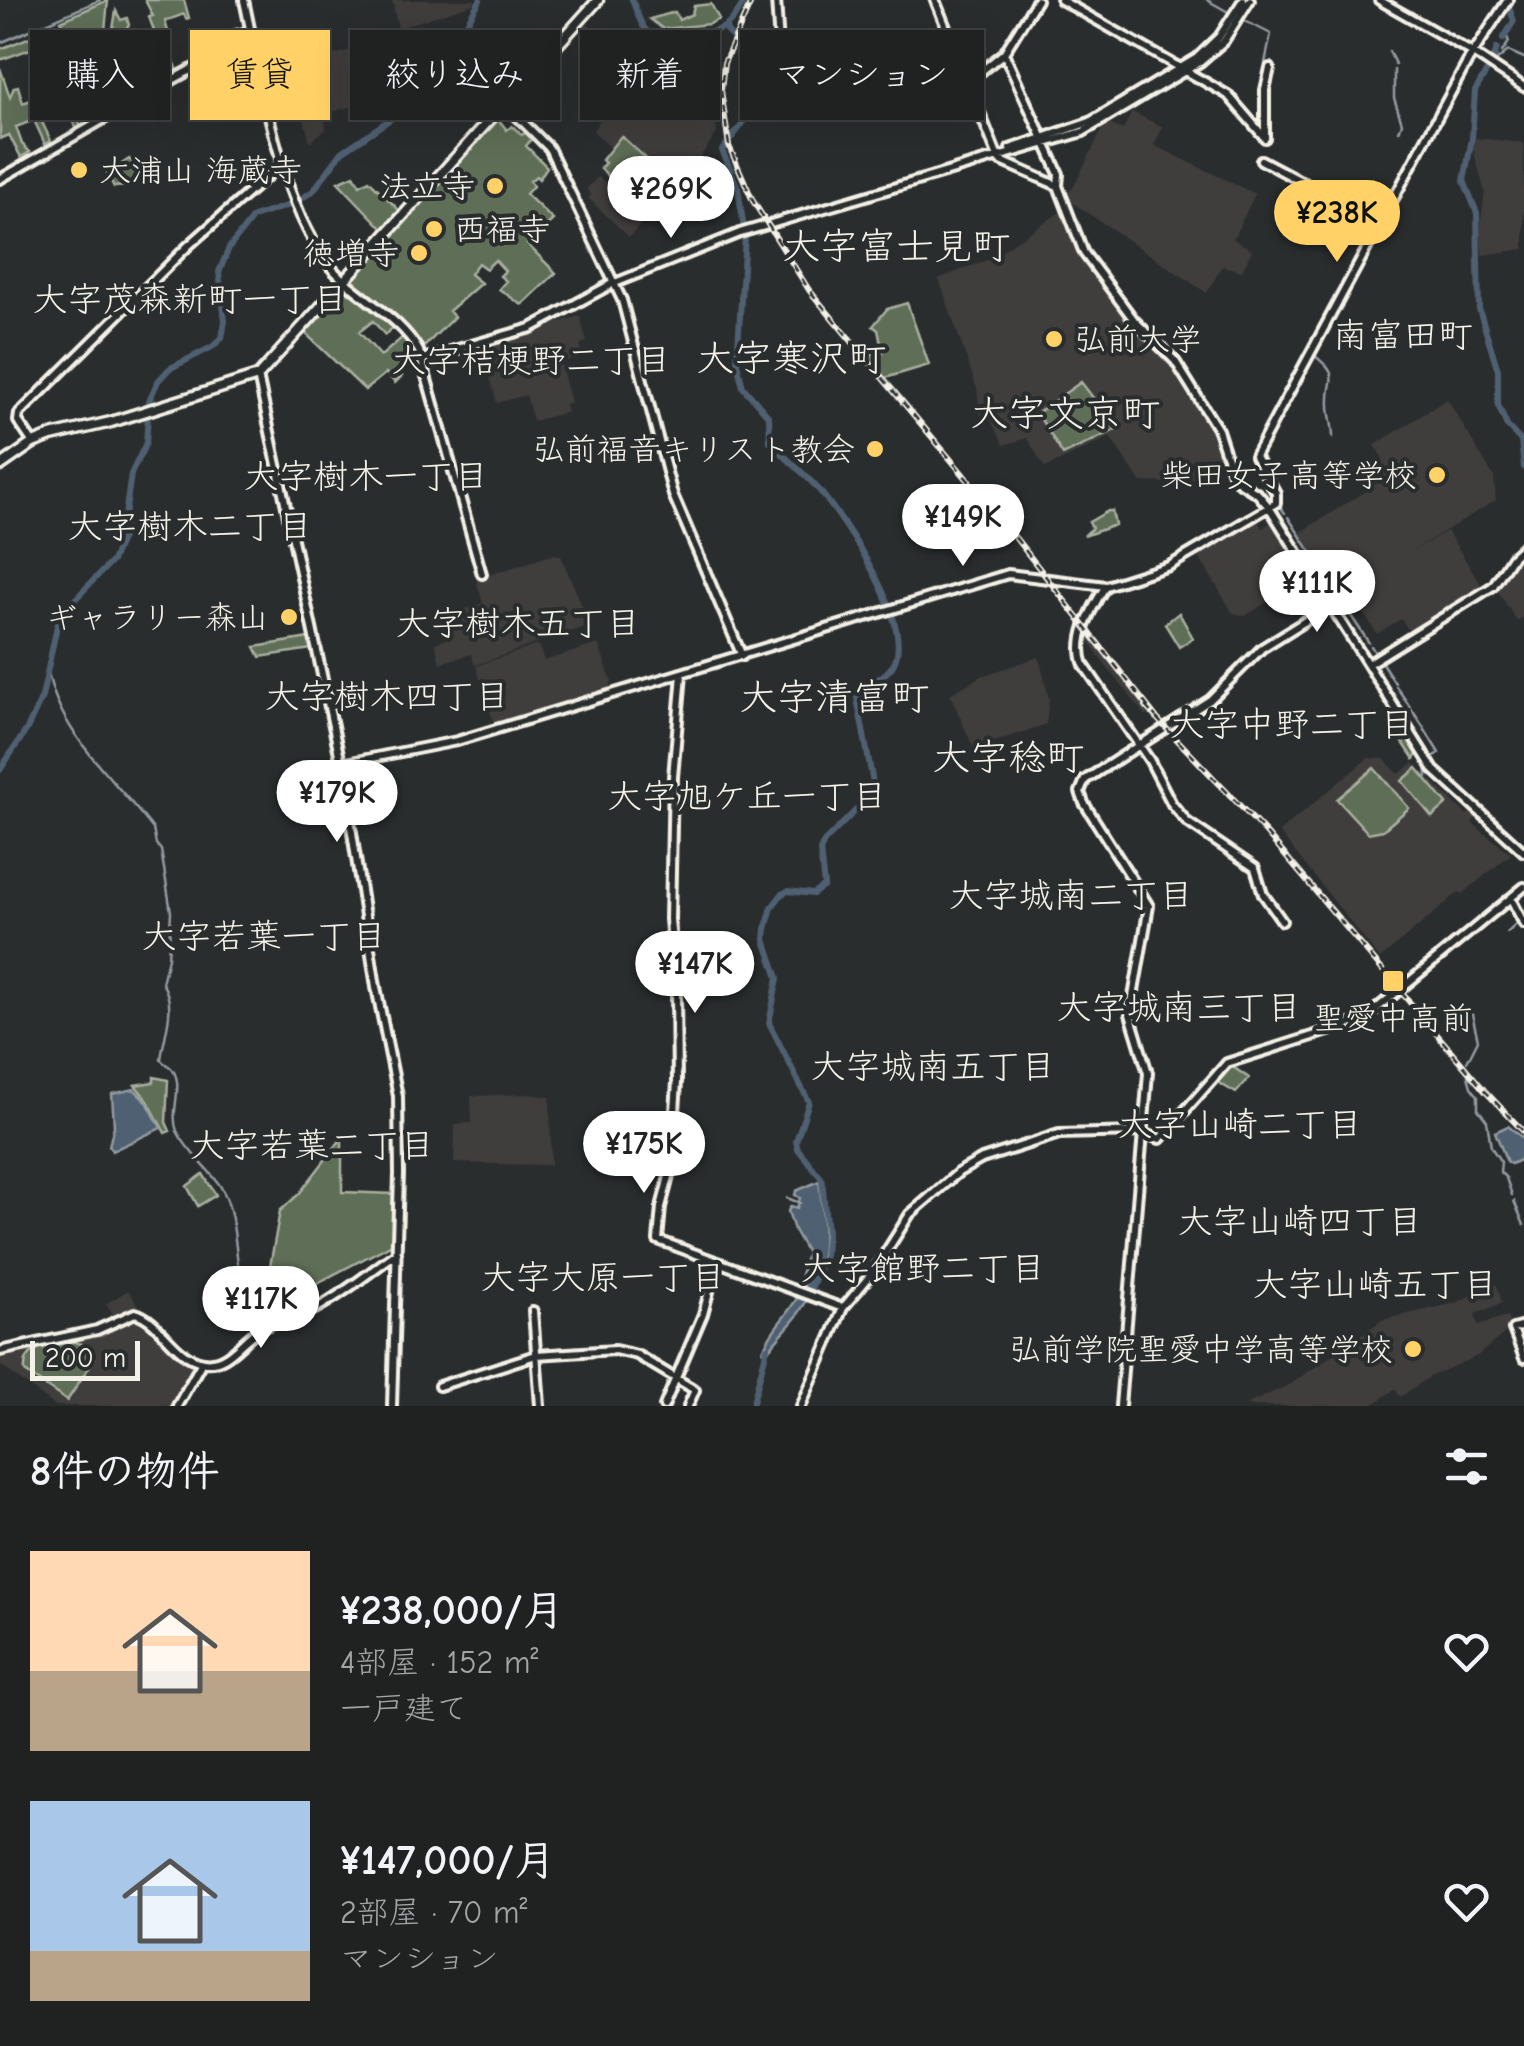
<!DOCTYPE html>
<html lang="ja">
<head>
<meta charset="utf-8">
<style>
  :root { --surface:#202222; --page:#282a2a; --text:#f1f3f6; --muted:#a2a4a5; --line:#3d3f40; --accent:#ffd166 }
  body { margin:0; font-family:"Comic Neue","Klee One",sans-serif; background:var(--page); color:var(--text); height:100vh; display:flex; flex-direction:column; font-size:38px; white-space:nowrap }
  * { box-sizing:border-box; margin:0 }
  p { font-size:32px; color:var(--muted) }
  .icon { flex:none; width:55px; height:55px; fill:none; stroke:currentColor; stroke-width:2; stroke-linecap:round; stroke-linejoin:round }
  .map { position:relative; height:1406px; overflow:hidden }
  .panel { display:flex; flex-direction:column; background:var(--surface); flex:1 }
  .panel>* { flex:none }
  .guide { position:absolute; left:30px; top:30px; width:1000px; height:90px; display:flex; gap:20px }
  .scale { position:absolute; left:30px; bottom:25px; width:110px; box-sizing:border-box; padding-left:10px; border:5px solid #f4f1e8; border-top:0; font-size:28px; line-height:35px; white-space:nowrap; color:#f4f1e8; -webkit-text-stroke:8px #2a2d2e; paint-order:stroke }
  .price { position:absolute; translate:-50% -85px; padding:0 22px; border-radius:35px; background:#fff; color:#222; font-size:32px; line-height:65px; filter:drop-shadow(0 2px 5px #0008) }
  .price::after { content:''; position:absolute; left:50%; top:60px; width:30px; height:22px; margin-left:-15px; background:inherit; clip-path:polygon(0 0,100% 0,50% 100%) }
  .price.current { background:var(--accent); color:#111 }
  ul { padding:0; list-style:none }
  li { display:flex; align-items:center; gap:30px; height:250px; padding:0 30px }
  li span { display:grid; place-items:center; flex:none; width:280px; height:200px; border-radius:0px; color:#555 }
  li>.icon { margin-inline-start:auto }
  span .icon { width:120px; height:120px; fill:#fffc; stroke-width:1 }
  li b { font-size:42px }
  h2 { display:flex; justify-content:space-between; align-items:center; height:120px; padding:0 30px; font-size:42px }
  .chip { padding:0 35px; border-radius:0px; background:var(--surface); box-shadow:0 10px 40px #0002,0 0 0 2px var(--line); font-size:35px; line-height:90px }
  .chip.current { background:var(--accent); color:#111 }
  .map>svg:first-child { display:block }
  .built { fill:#403d3c }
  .green { fill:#5e6e57; stroke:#a9b0a0; stroke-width:2.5 }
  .water { fill:#506172; stroke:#929ba1; stroke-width:2.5 }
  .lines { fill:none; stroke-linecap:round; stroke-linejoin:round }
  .stream { stroke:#929ba1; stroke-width:2.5 }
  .river { stroke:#506172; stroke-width:6 }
  .secondary-casing { stroke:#f4f1e8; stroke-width:14 }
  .primary-casing { stroke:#f4f1e8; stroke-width:15 }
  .secondary { stroke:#2a2d2e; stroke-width:6 }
  .primary { stroke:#2a2d2e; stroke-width:8 }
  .rail-casing { stroke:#f4f1e8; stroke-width:6 }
  .rail { stroke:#2a2d2e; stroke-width:2.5; stroke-dasharray:8; stroke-linecap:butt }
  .poi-dot { fill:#ffd166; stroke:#2a2d2e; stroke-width:4 }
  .labels { text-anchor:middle; stroke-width:8; stroke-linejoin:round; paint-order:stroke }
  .poi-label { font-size:32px; fill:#f4f1e8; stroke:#2a2d2e; text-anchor:end }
  .neighbourhood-label { font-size:35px; fill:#f4f1e8; stroke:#2a2d2e }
  .quarter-label { font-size:38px; fill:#f4f1e8; stroke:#2a2d2e }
</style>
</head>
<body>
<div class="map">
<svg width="1524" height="1406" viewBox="0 0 1524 1406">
  <rect width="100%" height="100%" fill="#2a2d2e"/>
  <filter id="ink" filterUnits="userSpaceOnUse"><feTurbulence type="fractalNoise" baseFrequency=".01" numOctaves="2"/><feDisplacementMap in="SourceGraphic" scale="20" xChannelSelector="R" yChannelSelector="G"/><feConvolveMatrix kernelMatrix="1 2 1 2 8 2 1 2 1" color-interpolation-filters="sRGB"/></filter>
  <g filter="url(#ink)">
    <path class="built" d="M392,0H475L473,4L398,28Z
      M584,20L617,56L635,42L649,61L662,53L698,46L705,73L717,133L681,184L629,237L588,198L591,195L586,189L598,177L605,182L610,177L624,191L650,162L622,136L610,147L593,131L606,109L595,98L617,81L609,66L605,69L595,60L601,54L578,26Z
      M356,49L369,102L324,114L326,129L310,142L290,66Z
      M1132,112L1163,127L1154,145L1255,194L1233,239L1252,250L1242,271L1222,266L1207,293L1067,199V193L1073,188L1104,126L1109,124L1123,130Z
      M1476,138L1524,143V249L1482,255L1480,227L1485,192L1473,148Z
      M1062,211L1080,255L1130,323L1166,355L1212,429L1223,462L1173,489L1168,483L1141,482L1110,437L1045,468L1027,438L1004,445L986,411L980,415L977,389L939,279L989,259Z
      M580,316L587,342L580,344L583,355L560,363L571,402L565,404L567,412L533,421L526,395L497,403L481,345Z
      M1447,399L1494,477L1496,500L1407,554L1447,531L1482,586L1410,632L1401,619L1377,634L1351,592L1339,599L1298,534L1367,490L1365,485L1383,474L1378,464L1383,459L1375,445Z
      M1257,519L1262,528L1271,522L1308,577L1245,616L1233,613L1197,554Z
      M1524,548V617L1517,621L1495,587Z
      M555,554L561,556L590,625L475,665L471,654L440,663L435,643L447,639L440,618L483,603L476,579Z
      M1088,627L1161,721L1166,725L1162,728L1149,714L1146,716L1102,661L1085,633Z
      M598,644L612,682L607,691L495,727L476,666L538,645L544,661Z
      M1039,657L1049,699L1046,724L974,749L950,694L982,676Z
      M1368,758L1384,759L1399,774L1413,763L1467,815L1472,811L1477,816L1472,823L1511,854L1462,894L1459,892L1380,959L1279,832Z
      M528,1094L550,1097L551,1165L454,1163L455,1124L472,1123L471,1096Z
      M1493,1284L1497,1285L1502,1303L1475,1314L1478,1325L1507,1316L1511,1328L1477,1356L1431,1376L1400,1397L1395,1389L1371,1406H1243L1291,1384L1382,1320L1456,1303Z
      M128,1290L139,1306L116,1318L106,1304Z
      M137,1317L173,1349L198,1364L174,1406H55L0,1365V1354L102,1332Z"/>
    <path class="green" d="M108,0L105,31L110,33L113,29L116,11L121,20L127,18L129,25L122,35L116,38L120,52L108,56L104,36L82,31L85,44L80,45L78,37L68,40L61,21Z
      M145,0H184L189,18L186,19L184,14L165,21L169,35L153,41L156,36L149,17L153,16Z
      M711,4L719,19L709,24L663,29L650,19L675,12L679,20L692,14L694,6Z
      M33,36L36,47L0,60V49Z
      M119,57L132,84L174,61L179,73L126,104L122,95L112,97L117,109L96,120L87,97L95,94L98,101L104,100L101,88L118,83L110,60Z
      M0,68L10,97L14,87L18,86L23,103L39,97V92L59,87L68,100L75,98L74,91L82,88L88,104L74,109L81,127L77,130L64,105L46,114L47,118L42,122L51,141L45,144L34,120L16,127L22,144L30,152L21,157L9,135L0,139Z
      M503,108L506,111L498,119L507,130L512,126L522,135L527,132L533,137L526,146L547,167L539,179L536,176L530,181L533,186L526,194L553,220L527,244L556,273L522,305L499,289L506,281L500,276L505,271L495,260L486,269L478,263L470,274L481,283L449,311L454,317L422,349L416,338L349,279Z
      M621,136L650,162L624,191L600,168L605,163L602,160Z
      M129,159L141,171L138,174L141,178L130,186L114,187L107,174Z
      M354,175L360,185L369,180L399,210L383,229L338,182Z
      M345,282L394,327L385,335L373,321L359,332L381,356L404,336L417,355L399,372L402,376L395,383L386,373L365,390L302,330Z
      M907,303L929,365L885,378L869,360L873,353H883L878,330L873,326L887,309Z
      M1081,382L1117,429L1063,455L1037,413Z
      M1108,511H1112L1115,525L1084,536L1092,528L1089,522Z
      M1179,613L1193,638L1179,647L1165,624Z
      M309,638L312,649L260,657L255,647Z
      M1398,718L1418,753L1414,759L1390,723Z
      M1374,768L1409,808L1383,830L1368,833L1337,799Z
      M1417,768L1447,804L1432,817L1402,781Z
      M1230,1065L1249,1078L1236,1093L1214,1080Z
      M154,1077L168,1080L166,1122L170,1131L165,1133L148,1101L135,1085L154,1082Z
      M342,1138V1192L395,1194L394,1243L306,1289L269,1272L280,1211L299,1194Z
      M203,1174L216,1195L198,1206L187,1186Z
      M68,1340L82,1344L95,1358L67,1401L25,1372C22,1347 49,1345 68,1340Z"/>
    <path class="water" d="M134,1089L147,1102L161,1128L112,1151L109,1146L114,1126L112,1094Z
      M1508,1126L1524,1139V1158L1511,1164L1507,1162L1495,1132Z
      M819,1181C826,1234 829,1270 797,1316C788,1328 776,1339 767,1352L763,1351C771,1327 794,1310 804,1285L799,1282L807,1253L794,1230L788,1211L791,1206L797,1208L800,1198L795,1195L796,1191Z"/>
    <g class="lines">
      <path class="stream" d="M1207,0L1230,13
        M1243,20L1271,34L1265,63
        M0,43L100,0
        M1389,51L1395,64
        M1502,52L1509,42L1507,37
        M1496,61L1508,51L1524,58
        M1394,70V98L1402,123L1399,131
        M1314,355C1343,378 1327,377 1329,405C1329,415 1333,426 1333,437
        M1279,505L1285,513
        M1288,517L1323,571
        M1325,575L1340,598
        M1342,602L1369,643
        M1371,646L1376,654
        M1380,660L1395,683
        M48,672C60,735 115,779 153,829L156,844L161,850L171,912L168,958L162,983C178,1006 163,1037 161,1060C164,1064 169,1065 172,1069C185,1085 169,1112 177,1131C187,1151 203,1163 216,1180C234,1202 234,1237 238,1263
        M1396,686L1410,707
        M1412,710L1424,728
        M1425,730L1439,753L1432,758
        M1426,763L1427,777
        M1507,933L1520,921
        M1467,1062L1478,1040L1472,1014
        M1468,1076L1471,1087L1478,1096V1109L1487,1121L1491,1147L1501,1162L1500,1172L1506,1178L1512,1195
        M787,1198L800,1203
        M1514,1201L1524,1225"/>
      <path class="river" d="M632,0C636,9 639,21 645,29C656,44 713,36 727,25C735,19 740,8 745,0
        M726,26L727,32L755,59L759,70L742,125L722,150L738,188L745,236L737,363L743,387L769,417L770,441C785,459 804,472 819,490C845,522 912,619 895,661C888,679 865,681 857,698L873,783L869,797L824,842L820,851L824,886L813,894L788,891L782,894L772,907L766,929L765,940L778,978L769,1023L809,1102L796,1141L798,1149L822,1179L827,1232L825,1255L810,1291
        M1503,39L1514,21L1509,7
        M1493,61L1497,48
        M1487,71L1475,91L1472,138L1464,181L1477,213L1479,309L1498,370V405L1507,426L1521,441L1524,468
        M0,770L27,729L42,697L59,616L112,561L122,537L131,474L146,443L149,401L158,381L169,369L212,347L222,338L225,321L219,272L229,248L253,217L293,204L313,191L342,152L395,116L447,58L480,0
        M752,1406L767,1348"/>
      <defs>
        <path id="secondary" d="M244,0C261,78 279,197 326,261C351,295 398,313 419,351L482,574
          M776,0L781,75L801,79L968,82L1004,53L1037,0
          M935,0L999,160L1058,186
          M1061,0L1228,95L1265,138
          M1379,0L1473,53L1524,87
          M1004,53L1059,174L1058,186L1084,253L1134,320L1175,361L1218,430L1234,479L1258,494L1269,507L1434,770L1524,852
          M504,103L549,148L622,300L673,495L742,656
          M125,106L205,62L215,54L221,39L251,31
          M1265,136V90L1270,68
          M1010,149L1090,122L1197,58L1219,37L1243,0
          M1261,160L1380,223
          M0,179L125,107
          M423,359L531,328L610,285L740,233L1083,132L1200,62L1224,41L1250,0
          M258,376L342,768L376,987L398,1096L399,1174L392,1406
          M33,443L18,421L19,414L188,246L280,165
          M1105,587C1091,609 1074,639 1084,665L1150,761L1172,804L1187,822L1255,868L1263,894L1282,921
          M1368,664L1493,586L1512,557L1524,546
          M682,674L673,777L670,919L676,993L677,1082L671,1169L661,1207L658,1240L843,1308
          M342,768L346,763L457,741L1008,574L1106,586L1169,566L1276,503V493L1255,456L1469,59L1508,0
          M1511,899L1524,924
          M533,1311L540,1406
          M1524,1326L1513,1329L1524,1358
          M0,1351L97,1330L135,1313C161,1320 173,1357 203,1362C229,1366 242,1338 262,1328C278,1320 296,1317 313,1310C343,1295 369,1272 397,1253
          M439,1386L536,1355L615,1350L637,1355L695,1390L688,1406
          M177,1406L202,1362
          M664,1406L703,1314L717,1262
          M801,1406L843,1308L874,1271L910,1214L959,1172L982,1159L1059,1134L1139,1132L1160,1139L1227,1063L1363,1020L1524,887
          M1120,1406L1148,1073L1130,1014L1149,906L1084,803L1080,792L1085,780L1210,700L1262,648L1331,605"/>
        <path id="primary" d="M0,466L33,443L51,436L111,422L258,376L598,0"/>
      </defs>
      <use href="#secondary" class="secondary-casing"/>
      <use href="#primary" class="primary-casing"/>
      <use href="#secondary" class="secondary"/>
      <use href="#primary" class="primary"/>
      <defs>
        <path id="rail" d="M752,0L724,63L721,90L729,146L753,201L809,290L1003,522L1156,717
          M1145,706L1266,833L1485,1091L1524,1132"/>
      </defs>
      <use href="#rail" class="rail-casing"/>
      <use href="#rail" class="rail"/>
    </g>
  </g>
  <g class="poi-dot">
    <circle cx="79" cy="170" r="10"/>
    <circle cx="495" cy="186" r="10"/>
    <circle cx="434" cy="229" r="10"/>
    <circle cx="419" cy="253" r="10"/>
    <circle cx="1054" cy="339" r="10"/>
    <circle cx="875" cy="449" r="10"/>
    <circle cx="1437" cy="475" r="10"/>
    <circle cx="289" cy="617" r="10"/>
    <rect x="1381" y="969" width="24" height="24" rx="5"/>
    <circle cx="1413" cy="1349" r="10"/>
  </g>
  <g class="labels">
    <g class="poi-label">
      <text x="99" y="181" text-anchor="start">大浦山 海蔵寺</text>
      <text x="475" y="197">法立寺</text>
      <text x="454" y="240" text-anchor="start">西福寺</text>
      <text x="399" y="264">徳増寺</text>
      <text x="1074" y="350" text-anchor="start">弘前大学</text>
      <text x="855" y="460">弘前福音キリスト教会</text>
      <text x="1417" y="486">柴田女子高等学校</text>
      <text x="269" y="628">ギャラリー森山</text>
      <text x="1393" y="1029" text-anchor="middle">聖愛中高前</text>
      <text x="1393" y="1360">弘前学院聖愛中学高等学校</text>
    </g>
    <g class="neighbourhood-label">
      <text x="190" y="311">大字茂森新町一丁目</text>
      <text x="1403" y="347">南富田町</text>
      <text x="531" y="372">大字桔梗野二丁目</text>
      <text x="366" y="488">大字樹木一丁目</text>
      <text x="190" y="538">大字樹木二丁目</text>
      <text x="518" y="635">大字樹木五丁目</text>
      <text x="387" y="708">大字樹木四丁目</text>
      <text x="1292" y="736">大字中野二丁目</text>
      <text x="747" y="808">大字旭ケ丘一丁目</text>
      <text x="1071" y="907">大字城南二丁目</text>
      <text x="264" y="948">大字若葉一丁目</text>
      <text x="1179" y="1019">大字城南三丁目</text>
      <text x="933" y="1078">大字城南五丁目</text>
      <text x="1240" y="1136">大字山崎二丁目</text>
      <text x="312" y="1157">大字若葉二丁目</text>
      <text x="1300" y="1233">大字山崎四丁目</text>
      <text x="923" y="1280">大字館野二丁目</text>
      <text x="603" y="1289">大字大原一丁目</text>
      <text x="1375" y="1296">大字山崎五丁目</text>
    </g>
    <g class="quarter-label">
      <text x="896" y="259">大字富士見町</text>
      <text x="791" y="371">大字寒沢町</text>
      <text x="1065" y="426">大字文京町</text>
      <text x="834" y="710">大字清富町</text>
      <text x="1008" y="770">大字稔町</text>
    </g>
  </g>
</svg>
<div class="scale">200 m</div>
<b class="price" style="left:671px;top:241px">¥269K</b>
<b class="price current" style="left:1337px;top:265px">¥238K</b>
<b class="price" style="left:963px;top:569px">¥149K</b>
<b class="price" style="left:1317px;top:635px">¥111K</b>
<b class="price" style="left:337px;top:845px">¥179K</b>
<b class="price" style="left:695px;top:1016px">¥147K</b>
<b class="price" style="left:644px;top:1196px">¥175K</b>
<b class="price" style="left:261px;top:1351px">¥117K</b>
<div class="guide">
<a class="chip">購入</a>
<a class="chip current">賃貸</a>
<a class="chip">絞り込み</a>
<a class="chip">新着</a>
<a class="chip">マンション</a>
</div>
</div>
<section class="panel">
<h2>8件の物件<svg class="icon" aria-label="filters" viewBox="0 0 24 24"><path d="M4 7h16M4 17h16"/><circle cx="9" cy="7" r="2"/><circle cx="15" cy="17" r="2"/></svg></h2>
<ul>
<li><span style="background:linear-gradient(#ffd9b3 60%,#b9a48a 0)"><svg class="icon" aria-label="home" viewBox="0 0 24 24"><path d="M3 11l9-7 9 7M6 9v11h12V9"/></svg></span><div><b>¥238,000/月</b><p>4部屋 · 152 m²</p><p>一戸建て</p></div><svg class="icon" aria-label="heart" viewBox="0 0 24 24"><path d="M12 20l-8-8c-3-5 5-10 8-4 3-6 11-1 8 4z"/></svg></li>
<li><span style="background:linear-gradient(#a9c7e8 75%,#b9a48a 0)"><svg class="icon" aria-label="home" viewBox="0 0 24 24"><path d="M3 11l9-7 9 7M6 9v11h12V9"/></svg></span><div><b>¥147,000/月</b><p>2部屋 · 70 m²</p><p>マンション</p></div><svg class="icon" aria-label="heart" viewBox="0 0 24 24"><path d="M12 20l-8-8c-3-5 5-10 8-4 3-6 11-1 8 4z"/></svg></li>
</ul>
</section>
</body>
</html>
